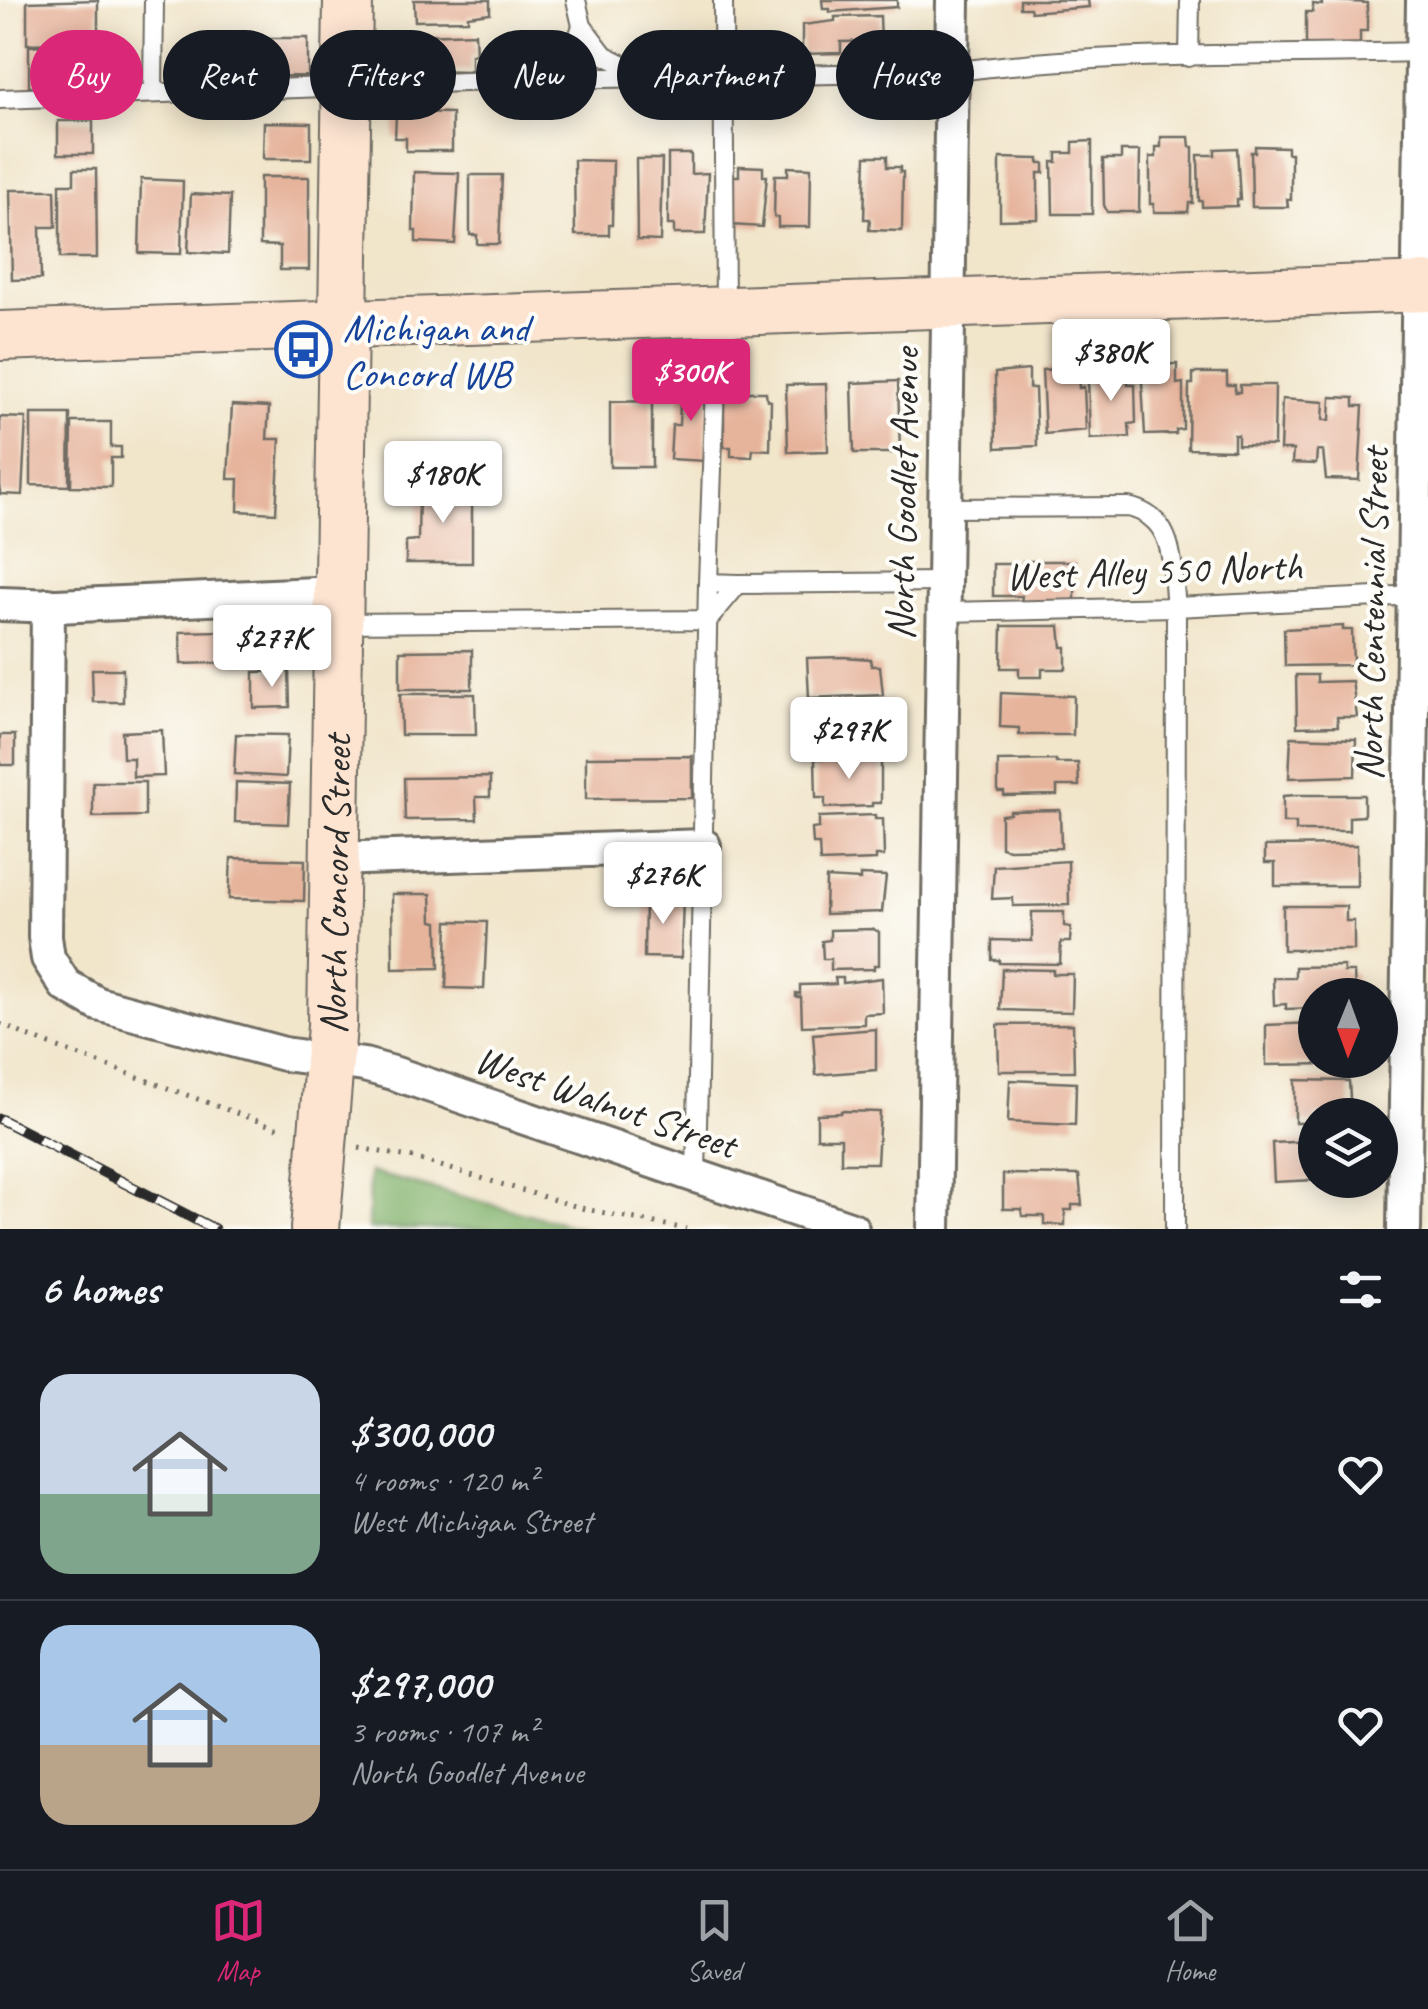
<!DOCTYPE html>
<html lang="en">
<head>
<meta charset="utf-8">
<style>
  :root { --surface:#171b24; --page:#242831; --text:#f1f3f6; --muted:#9ea1a6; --line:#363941; --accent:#db2777 }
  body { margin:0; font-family:Caveat,sans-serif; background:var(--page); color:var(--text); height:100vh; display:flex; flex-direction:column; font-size:38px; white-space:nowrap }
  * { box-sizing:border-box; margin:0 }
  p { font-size:32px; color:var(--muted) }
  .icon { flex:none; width:55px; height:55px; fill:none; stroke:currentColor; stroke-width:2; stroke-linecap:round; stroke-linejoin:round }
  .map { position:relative; height:1229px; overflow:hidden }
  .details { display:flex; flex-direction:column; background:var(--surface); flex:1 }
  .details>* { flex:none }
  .top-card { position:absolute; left:30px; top:30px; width:1370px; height:90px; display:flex; gap:20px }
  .needle { width:65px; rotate:181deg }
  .controls { position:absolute; left:1298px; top:978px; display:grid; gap:20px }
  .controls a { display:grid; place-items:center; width:100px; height:100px; border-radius:50%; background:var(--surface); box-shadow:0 5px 25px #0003; font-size:50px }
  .price { position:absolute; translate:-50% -85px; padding:0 22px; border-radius:10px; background:#fff; color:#222; font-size:32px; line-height:65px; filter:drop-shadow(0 2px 5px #0008) }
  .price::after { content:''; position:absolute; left:50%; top:60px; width:30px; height:22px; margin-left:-15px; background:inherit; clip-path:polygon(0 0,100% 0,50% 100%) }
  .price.selected { background:var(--accent); color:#fff }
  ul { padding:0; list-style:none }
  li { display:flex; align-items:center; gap:30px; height:250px; padding:0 40px }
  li+li { border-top:2px solid var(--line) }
  li span { display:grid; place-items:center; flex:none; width:280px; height:200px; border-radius:30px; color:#555 }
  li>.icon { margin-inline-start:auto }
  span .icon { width:120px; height:120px; fill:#fffc; stroke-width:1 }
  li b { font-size:42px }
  h2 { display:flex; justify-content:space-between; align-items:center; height:120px; padding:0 40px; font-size:42px }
  .chip { padding:0 35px; border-radius:45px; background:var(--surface); box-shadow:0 5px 25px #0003; font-size:35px; line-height:90px }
  .chip.selected { background:var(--accent); color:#fff }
  .dock { display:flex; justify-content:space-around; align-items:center; height:140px; border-top:2px solid var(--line); background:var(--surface); font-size:28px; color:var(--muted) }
  .dock a { display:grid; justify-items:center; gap:5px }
  .dock .selected { color:var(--accent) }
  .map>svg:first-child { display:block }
  .forest { fill:#82b26c; stroke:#566e4c; stroke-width:2.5 }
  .building { fill:#e6b39b }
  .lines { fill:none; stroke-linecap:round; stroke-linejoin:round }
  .service-casing { stroke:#706c63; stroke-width:22 }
  .minor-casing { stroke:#706c63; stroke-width:38 }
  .secondary-casing { stroke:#706c63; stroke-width:52 }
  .path { stroke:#706c63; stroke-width:5; stroke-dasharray:2.5 8; stroke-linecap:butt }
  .service { stroke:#fff; stroke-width:18 }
  .minor { stroke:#fff; stroke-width:32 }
  .secondary { stroke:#fde4d1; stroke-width:48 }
  .rail-casing { stroke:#2b2b2b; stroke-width:11 }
  .rail { stroke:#fdfcf7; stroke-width:8; stroke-dasharray:22; stroke-linecap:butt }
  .labels { text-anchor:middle; stroke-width:8; stroke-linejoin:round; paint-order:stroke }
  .transit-label { font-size:40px; fill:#164399; stroke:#fdfcf7; text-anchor:start }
  .street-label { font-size:40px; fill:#2b2b2b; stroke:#fdfcf7 }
</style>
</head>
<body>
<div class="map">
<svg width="1428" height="1229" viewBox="0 0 1428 1229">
  <rect width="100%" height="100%" fill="#fdfcf7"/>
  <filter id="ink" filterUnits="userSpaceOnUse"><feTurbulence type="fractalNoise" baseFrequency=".01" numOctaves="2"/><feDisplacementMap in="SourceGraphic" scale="20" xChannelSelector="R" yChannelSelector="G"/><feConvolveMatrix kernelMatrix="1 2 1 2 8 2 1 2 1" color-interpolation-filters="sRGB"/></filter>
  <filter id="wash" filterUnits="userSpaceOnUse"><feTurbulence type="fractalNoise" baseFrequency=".0048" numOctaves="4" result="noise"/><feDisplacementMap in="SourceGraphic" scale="40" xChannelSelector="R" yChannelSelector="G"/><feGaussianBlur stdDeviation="2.25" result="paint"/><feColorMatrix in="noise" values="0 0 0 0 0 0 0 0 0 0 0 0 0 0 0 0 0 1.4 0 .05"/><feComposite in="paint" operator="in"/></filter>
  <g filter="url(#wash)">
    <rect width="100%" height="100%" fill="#f1e5ca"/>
    <path class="forest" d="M369,1172L585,1229H368Z"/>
    <g id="blocks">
      <path class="building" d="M98,0V42L27,44V2Z
        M414,0H490V13L468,16V20L415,21Z
        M822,0H897V7L830,12V9H823Z
        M1020,0H1088L1089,7L1031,12L1030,8H1020Z
        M1322,0L1367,3V31H1360V45H1306V12H1313V4L1322,5Z
        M880,16L881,41L841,42V53L802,54V25L835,21V17Z
        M475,33L476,54L471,55V71L415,70L414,38L423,39V35Z
        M220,38H308V76L220,77Z
        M101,45L102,87H29V46Z
        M406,112L452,113V151H406V138H395L396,115Z
        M58,121H93V154H58Z
        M264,122L311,123V159H263Z
        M1161,137H1189L1190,147H1193V203H1189L1188,212H1154V204H1150V157H1156V147H1161Z
        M1092,141V214H1053L1052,162H1057V153H1073V142Z
        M1255,146L1287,147V153H1291V200L1287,199L1288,207H1252L1251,152H1255Z
        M1237,148L1240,200H1237V206L1202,207V201H1199L1198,155H1215V149Z
        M1121,151H1140L1139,212H1107L1104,205L1103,159H1121Z
        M668,154H691V174L708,173L705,234H674V225H668Z
        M866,156H887V167H900V172H903L902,231L869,230L870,219H864Z
        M1000,158L1039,159V163H1044V173H1038V219L1000,220Z
        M636,159H662L660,241L637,240Z
        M574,160L613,161L612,225H609V235H575Z
        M739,166L763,167V176H767L762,227L731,225L729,176H739Z
        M788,167L811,168L810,227H778V217H774L775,175H788Z
        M74,169H96L97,258H60V184H74Z
        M414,172L459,173L455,244L416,242V231H413Z
        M470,175H502L499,244H477V235H470Z
        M260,177H309V270H280V246L260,245Z
        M141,179L183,181L181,254L139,253Z
        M10,190H55L56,227H40L41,279L12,280Z
        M191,194L230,196L228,254L188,252Z
        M1177,364V384L1183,383V429L1176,430V434L1145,435L1141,365Z
        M1127,367L1128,385H1135L1136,423L1129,424L1130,437L1090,439L1088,379L1104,368Z
        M1078,368L1079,388L1084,387L1086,430L1045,434L1042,370Z
        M1029,370V388H1035L1037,446L996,448L995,373Z
        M1193,373H1227V385H1235V392H1240V385H1275L1274,446L1238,445V435H1234V450L1188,449L1189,384H1193Z
        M898,381L900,453H854L852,383Z
        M681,383L709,384L705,461L670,459L672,425H679Z
        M826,384L828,451L788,452L786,385Z
        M728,392H766L767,400L771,401L770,450L753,449L752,457L731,456V447H724V399H728Z
        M1331,397L1354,398V406H1363L1359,480L1326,479L1323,451H1317L1316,464L1292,463L1293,450H1280L1282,399L1324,402L1323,420H1330Z
        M652,401V467H610V402Z
        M232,405L269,407L267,439H280L276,513L238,511L239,479H228Z
        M31,414H70L69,486L31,485Z
        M0,417L26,418L22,495L0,494Z
        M72,422H111V447H121V458H111V487L71,486Z
        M419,486H472V563H406V541L418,540Z
        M1023,561H1075V603H1021L1022,596H993V564H1023Z
        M270,614L271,654L252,655V662L181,664L180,632L220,631V623L247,622L246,615Z
        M1002,626H1060L1062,647H1066V669H1042V677H1019V668H1001Z
        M1343,626V630H1352L1353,665L1285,666L1284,629Z
        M472,650V689H400V651Z
        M843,657L871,659V666H880L883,695L809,698L807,658Z
        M92,669H123V702H93Z
        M289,671L290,707L254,708V672Z
        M1296,675H1317V682L1352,681L1357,717H1337L1338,726L1297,727Z
        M1001,693L1074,696L1073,735H1019V728L1000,727Z
        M400,694H475L476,735H401Z
        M881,707V744L806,745V709Z
        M162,730L164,776L133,777V758H123L122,732Z
        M236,734L288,735L286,777L234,774Z
        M0,735H15V765H0Z
        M1291,737L1356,739L1355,776L1289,778Z
        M692,756V798L586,799V757Z
        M869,756L870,760H881V803H872V806L825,808V798H816L815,759Z
        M1056,760V763H1078L1079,786H1057V795L1004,796V792H998V761Z
        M490,777V797H476L477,819L405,820L404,778Z
        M93,782H145V816L93,817Z
        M236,782L290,784L288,824L235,822Z
        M1296,795H1364V816L1349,817V831H1296V823H1283V796Z
        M1060,810L1061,848L1009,849L1001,847V815L1010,814V811Z
        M875,815V819H883L884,856H876V860L820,862L819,844H813L812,829L819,828V817Z
        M1357,845V886H1275V863H1265V846Z
        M231,858L305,860L304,901L229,899Z
        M1068,861L1069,905L1013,906V898L992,899L994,866Z
        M860,875L886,876L882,912L825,914L826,878L860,880Z
        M392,894H431L432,921L438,922L439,968L393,969Z
        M645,897L683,898L681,958L644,957Z
        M1283,906H1346V921H1354V950H1283Z
        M1032,912H1064V926L1071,927L1070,942H1061L1060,964L999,963V960H992V940L1032,941Z
        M448,921L487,922L484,989L446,988Z
        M873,929L879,932V965H874V969L831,970V959H823L822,941L830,940V930Z
        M1344,966V972H1354L1355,995H1315V1008L1286,1009V1004L1274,1005L1273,978H1295V967Z
        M1002,969L1053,970V974H1073L1072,1012L1000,1010Z
        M835,978H843V983L882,978L883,1013L864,1014V1024L802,1026L801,997H796V993L800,994V985L836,984Z
        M1315,1023V1060H1335V1064L1266,1065V1025Z
        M1073,1024L1074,1071H999L998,1025Z
        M876,1029V1070L816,1075L813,1034Z
        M1010,1080L1076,1083L1075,1125L1008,1122Z
        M1295,1080L1349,1081L1351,1115H1315V1123H1295Z
        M841,1111L880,1112L877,1163H841V1138H817V1114L841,1113Z
        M1315,1141V1180L1274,1182L1272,1143Z
        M1003,1174L1079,1175L1082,1205H1072V1210H1065V1225L1044,1224V1216H1022V1209H1003Z"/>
    </g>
  </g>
  <g filter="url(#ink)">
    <use href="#blocks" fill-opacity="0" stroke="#706c63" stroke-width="2.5"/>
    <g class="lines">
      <defs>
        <path id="service" d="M576,0L582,26
          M1189,57L1190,0
          M546,79L571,58L582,26L604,55L642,74
          M153,93L154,0
          M0,99L546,79L951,72C1107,51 1266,56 1422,52
          M945,508L1128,507C1177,518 1171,565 1176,607L1175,1229
          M738,584L944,582
          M943,612L1176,607L1417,595
          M342,623L708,620L738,584L708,583
          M696,1176L708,583L716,354L725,310L723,0"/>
        <path id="minor" d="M0,604L57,606L337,593
          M48,605L45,937L48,958L65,985L98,1004L284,1054L364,1065L393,1073L852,1229
          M335,859L704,846
          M934,1229L953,0
          M1404,1229L1423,0"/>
        <g id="secondary">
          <path d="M0,336L1428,287"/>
          <path id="s1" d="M315,1229L332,1026L348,0"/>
        </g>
      </defs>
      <use href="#service" class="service-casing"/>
      <use href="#minor" class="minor-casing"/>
      <use href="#secondary" class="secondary-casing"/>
      <path class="path" d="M0,1024L42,1042L285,1131
        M359,1148L414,1158L585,1209L686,1229"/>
      <use href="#service" class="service"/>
      <use href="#minor" class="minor"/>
      <use href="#secondary" class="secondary"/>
      <defs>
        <path id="rail" d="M0,1119L214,1229"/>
      </defs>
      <use href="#rail" class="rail-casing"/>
      <use href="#rail" class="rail"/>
    </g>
  </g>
  <defs>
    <symbol id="bus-ring" viewBox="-11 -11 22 22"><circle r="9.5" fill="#fdfcf7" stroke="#1a4fb4" stroke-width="1.5"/><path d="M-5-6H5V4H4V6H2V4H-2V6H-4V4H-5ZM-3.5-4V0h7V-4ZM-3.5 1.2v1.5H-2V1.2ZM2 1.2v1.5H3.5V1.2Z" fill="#1a4fb4"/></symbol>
  </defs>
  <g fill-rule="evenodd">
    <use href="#bus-ring" x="272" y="318" width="63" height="63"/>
  </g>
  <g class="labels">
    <g class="transit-label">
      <text x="343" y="341">Michigan and<tspan x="343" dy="46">Concord WB</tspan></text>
    </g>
    <g class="street-label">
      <text transform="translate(902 494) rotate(-89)" y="14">North Goodlet Avenue</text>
      <text transform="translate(1154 570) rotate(-2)" y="14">West Alley 550 North</text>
      <text transform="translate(1371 614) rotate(-89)" y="14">North Centennial Street</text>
      <text dy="14" stroke="none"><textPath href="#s1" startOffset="345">North Concord Street</textPath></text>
      <text transform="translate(606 1101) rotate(19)" y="14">West Walnut Street</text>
    </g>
  </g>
</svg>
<div class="controls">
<a><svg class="needle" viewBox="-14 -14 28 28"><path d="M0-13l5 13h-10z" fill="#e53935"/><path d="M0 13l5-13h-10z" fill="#9ea1a6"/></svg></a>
<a><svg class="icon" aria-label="layers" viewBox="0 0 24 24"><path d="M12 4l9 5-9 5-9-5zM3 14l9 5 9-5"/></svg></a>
</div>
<b class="price" style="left:1111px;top:404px">$380K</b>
<b class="price selected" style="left:691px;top:424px">$300K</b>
<b class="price" style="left:443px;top:526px">$180K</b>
<b class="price" style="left:272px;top:690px">$277K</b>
<b class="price" style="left:849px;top:782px">$297K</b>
<b class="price" style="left:663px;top:927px">$276K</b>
<div class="top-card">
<a class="chip selected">Buy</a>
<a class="chip">Rent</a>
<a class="chip">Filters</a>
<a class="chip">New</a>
<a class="chip">Apartment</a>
<a class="chip">House</a>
</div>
</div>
<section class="details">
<h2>6 homes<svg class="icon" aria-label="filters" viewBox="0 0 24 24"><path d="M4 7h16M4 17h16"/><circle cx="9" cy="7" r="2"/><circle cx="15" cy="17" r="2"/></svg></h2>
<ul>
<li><span style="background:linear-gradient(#c9d6e8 60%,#7fa58c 0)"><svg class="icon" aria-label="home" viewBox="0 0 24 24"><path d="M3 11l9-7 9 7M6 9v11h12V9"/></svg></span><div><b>$300,000</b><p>4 rooms · 120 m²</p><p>West Michigan Street</p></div><svg class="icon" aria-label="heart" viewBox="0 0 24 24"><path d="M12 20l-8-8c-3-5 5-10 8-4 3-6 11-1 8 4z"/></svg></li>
<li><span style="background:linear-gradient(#a9c7e8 60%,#b9a48a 0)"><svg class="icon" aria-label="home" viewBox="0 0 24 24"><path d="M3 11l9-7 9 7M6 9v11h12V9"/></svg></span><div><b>$297,000</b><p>3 rooms · 107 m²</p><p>North Goodlet Avenue</p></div><svg class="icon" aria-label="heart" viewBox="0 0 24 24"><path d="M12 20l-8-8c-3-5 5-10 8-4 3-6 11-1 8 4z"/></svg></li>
</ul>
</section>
<nav class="dock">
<a class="selected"><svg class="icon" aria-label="map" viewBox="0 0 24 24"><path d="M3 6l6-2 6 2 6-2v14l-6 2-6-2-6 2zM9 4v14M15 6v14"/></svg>Map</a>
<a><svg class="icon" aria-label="saved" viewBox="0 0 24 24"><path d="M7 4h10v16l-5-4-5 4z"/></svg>Saved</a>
<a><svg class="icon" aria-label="home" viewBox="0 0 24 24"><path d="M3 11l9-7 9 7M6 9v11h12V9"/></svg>Home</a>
</nav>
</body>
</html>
